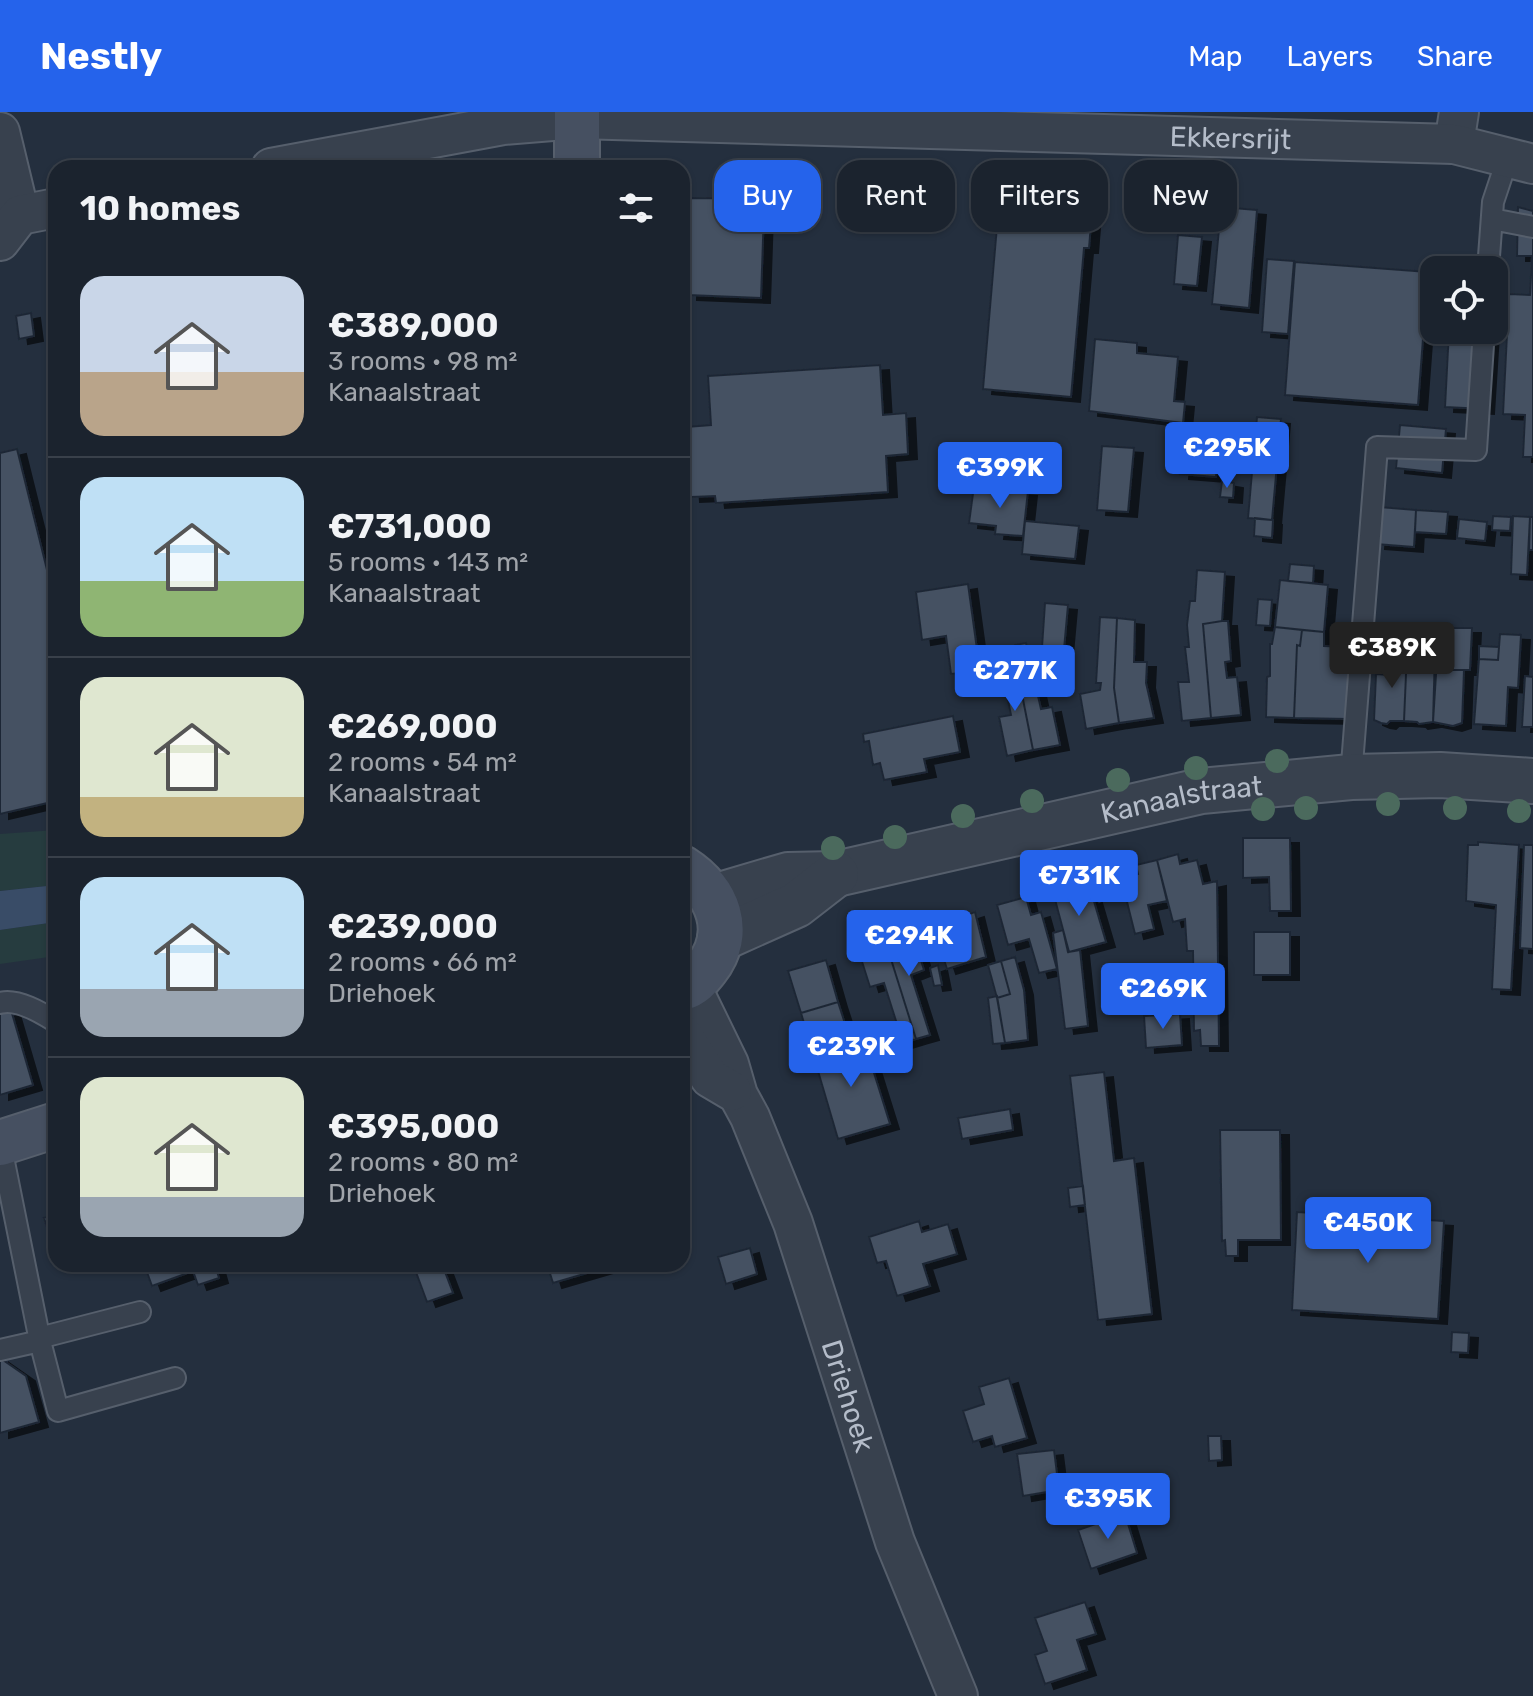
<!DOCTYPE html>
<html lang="en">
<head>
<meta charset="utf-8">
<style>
  :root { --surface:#1b232e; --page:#242b36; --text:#f1f3f6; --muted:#a0a4aa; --line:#39404a; --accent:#2563eb }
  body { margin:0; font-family:Rubik,sans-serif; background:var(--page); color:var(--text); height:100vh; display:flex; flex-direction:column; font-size:30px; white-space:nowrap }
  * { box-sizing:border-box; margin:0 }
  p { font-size:26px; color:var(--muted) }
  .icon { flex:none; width:44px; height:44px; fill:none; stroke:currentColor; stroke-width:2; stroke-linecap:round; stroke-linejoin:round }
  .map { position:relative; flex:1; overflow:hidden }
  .panel { position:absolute; left:48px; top:48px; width:642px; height:1112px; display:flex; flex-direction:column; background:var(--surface); border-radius:24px; box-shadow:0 2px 6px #0004,0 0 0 2px var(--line) }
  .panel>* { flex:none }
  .hud { position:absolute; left:714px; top:48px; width:698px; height:72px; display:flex; gap:16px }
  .fabs { position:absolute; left:1420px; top:144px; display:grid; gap:16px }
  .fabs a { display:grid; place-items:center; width:88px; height:88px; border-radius:16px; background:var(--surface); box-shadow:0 2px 6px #0004,0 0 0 2px var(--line); font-size:40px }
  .price { position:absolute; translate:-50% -68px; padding:0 18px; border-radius:8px; background:var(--accent); color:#fff; font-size:26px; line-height:52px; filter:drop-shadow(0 2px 4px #0008) }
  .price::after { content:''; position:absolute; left:50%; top:48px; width:24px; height:18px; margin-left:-12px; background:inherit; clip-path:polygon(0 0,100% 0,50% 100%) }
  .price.current { background:#222; color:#fff }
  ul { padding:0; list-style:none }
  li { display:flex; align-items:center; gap:24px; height:200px; padding:0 32px }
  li+li { border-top:2px solid var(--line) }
  li span { display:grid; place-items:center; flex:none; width:224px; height:160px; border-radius:24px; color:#555 }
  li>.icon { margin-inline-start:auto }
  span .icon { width:96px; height:96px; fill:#fffc; stroke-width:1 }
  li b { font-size:34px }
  h2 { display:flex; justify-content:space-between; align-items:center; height:96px; padding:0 32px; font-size:34px }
  .tag { padding:0 28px; border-radius:24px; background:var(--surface); box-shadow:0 2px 6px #0004,0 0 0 2px var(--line); font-size:28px; line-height:72px }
  .tag.current { background:var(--accent); color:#fff }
  header { display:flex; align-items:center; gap:48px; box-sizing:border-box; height:112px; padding:0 40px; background:var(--accent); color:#fff }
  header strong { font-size:38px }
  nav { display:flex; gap:44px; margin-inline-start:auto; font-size:28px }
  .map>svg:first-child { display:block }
  .green { fill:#263c3f }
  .water { fill:#394c67 }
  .building { fill:#455162; stroke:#1f2835; stroke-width:2; filter:url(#shadow) }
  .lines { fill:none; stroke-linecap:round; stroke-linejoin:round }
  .service-casing { stroke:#565f6c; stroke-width:24 }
  .minor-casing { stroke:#565f6c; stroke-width:42 }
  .tertiary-casing { stroke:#565f6c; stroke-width:48 }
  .secondary-casing { stroke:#565f6c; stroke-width:48 }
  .service { stroke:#38414e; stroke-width:20 }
  .minor { stroke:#38414e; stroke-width:38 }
  .tertiary { stroke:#38414e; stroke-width:44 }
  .secondary { stroke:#465061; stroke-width:44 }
  .tree { fill:#4b6a5d }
  .labels { text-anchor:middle; stroke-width:8; stroke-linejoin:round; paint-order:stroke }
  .street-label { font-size:28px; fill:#b4bcc9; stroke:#1d2633 }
</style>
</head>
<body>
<header>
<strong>Nestly</strong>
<nav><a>Map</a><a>Layers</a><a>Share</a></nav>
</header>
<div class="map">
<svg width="1533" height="1584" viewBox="0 0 1533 1584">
  <defs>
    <filter id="shadow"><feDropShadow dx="9" dy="5" stdDeviation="0" flood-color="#0009"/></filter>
  </defs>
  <rect width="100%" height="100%" fill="#242f3e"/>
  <path class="green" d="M56,718V773L0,779V722Z
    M56,810V844L0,852V818Z"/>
  <path class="water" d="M56,773V810L0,818V779Z"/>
  <path class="building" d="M1000,79L1039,83L1037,107L1066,109L1069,85L1093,87L1089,136H1084L1071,285L983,277Z
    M691,86L779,87L778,100L764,99L761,186L688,183Z
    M1221,95L1257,98L1249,196L1212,192Z
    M1518,95L1533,99V144H1517Z
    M1178,123L1202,125L1197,174L1174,172Z
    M1532,144H1533V345H1523L1525,303L1503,302L1509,182L1530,183Z
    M1267,147L1294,149L1288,222L1262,220Z
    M1295,150L1428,160L1418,293L1285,283Z
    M31,201L34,224L19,227L16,204Z
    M1449,218H1490L1485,297L1445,295Z
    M1095,227L1137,231V241L1178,245L1174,289L1185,290L1183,311L1089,299Z
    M880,253L883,303L906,301L908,342L886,344L888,380L716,391L715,384L691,385L686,315L711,313L708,264Z
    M1257,305L1281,307L1272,408L1248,406L1254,337L1265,338L1266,328L1255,327Z
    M1184,312L1220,315L1216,365L1180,362Z
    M1400,313L1446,317L1442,361L1396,356Z
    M1102,334L1134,336L1128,400L1097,398Z
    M17,337L56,494V689L0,702V341Z
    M1222,369L1234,371L1233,386L1220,385Z
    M974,374L1028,379L1023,424L995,422L996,414L969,411Z
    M1379,395L1416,398L1414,435L1376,432Z
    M1416,398L1448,400L1446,422L1415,420Z
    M1493,404L1511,405L1510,419L1492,418Z
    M1513,404L1530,405L1527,463L1511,462Z
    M1530,405H1533V438H1529Z
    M1255,406L1273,408L1272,426L1254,424Z
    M1459,407L1487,410L1485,429L1457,426Z
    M1025,409L1079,414L1075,447L1022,442Z
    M1290,452L1314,454L1313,471L1288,469Z
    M1197,458L1225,460L1222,509L1203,512L1211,606L1182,609L1178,570H1189L1185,535H1189L1187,513L1190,489H1195Z
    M1280,468L1328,473L1324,520L1275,515Z
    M968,472L980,559L951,562L946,524L922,528L916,480Z
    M1258,487L1272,488L1270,514L1256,513Z
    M1045,491L1068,493L1064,537L1042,535Z
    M1100,505L1117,506L1114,576L1119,611L1086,617L1080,582L1100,578L1101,571H1096Z
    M1117,506L1135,508L1134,550H1147L1146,571L1154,606L1119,611L1114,576Z
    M1222,509H1228L1231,549L1225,550L1227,566L1237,565L1241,603L1211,606L1203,512Z
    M1275,515L1302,518L1300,534L1297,533L1294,606L1266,605L1267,565L1270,564V532H1272Z
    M1439,515L1453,516L1452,558H1464L1462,611L1453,614L1433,610Z
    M1453,516H1472L1470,558H1452Z
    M1302,518L1324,520V534L1351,535L1349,607L1294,606L1297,533L1300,534Z
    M1500,522L1521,523L1518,576L1508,575L1506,614L1474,612L1479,547L1498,548Z
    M1026,531L1041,597L1052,595L1060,633L1033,638L1015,547V533Z
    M1479,534L1499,535L1498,548L1479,547Z
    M1390,538L1407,539L1404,609H1390L1387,612L1381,611L1374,608L1376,562L1389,563Z
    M1407,539L1435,540L1433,610L1419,612L1417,610L1404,609Z
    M1015,547L1033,638L1007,644L999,605L1011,603L1000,550Z
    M1525,564L1533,565V615H1522Z
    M953,604L960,640L924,647L927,660L884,668L880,651L873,653L869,629L864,630L863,622Z
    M1243,726H1290L1291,799H1270L1269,765L1243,766Z
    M1478,730L1519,733L1511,878L1492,877L1496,793L1466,789L1468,733H1478Z
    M1524,733H1533V837L1520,836Z
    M1178,742L1180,752L1197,748L1203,772L1217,769L1219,934H1201L1200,918L1194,919L1193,839H1187L1185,807L1173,810L1157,748Z
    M1157,748L1167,789L1148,793L1154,817L1135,822L1121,766L1138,762L1136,753Z
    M1084,771L1089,788L1093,786L1106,830L1069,840L1053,780Z
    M1026,785L1031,803L1041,800L1057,857L1039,861L1029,827L1008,833L997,793Z
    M975,800L986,845L947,857L933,814Z
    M1063,818L1068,840L1080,838L1088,914L1065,917L1053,821Z
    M912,820L924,858L911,863L930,923L916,927L885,828Z
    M1254,820H1290V863H1254Z
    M885,828L916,927L903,931L884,871L870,875L858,837Z
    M1015,845L1024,878L1028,928L1005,931L997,886L1010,882L1001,849Z
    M826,848L838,890L801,901L788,859Z
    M1001,849L1010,882L997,886L988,853Z
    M938,853L942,873L934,874L930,856Z
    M1143,853L1147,882L1135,883L1132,854Z
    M997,884L1005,931L993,932L988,886Z
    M838,890L851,930L813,942L801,901Z
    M11,898L33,973L0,983V901Z
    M1180,902L1182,933L1146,936L1144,904Z
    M864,929L890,1012L838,1027L813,942L846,931L848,934Z
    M1104,960L1114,1049L1134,1046L1152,1202L1098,1208L1070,964Z
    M1010,997L1013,1018L962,1027L958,1006Z
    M1220,1018H1280L1281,1128H1238V1144H1226L1225,1128L1222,1129Z
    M1083,1074L1085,1093L1070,1095L1068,1076Z
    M1297,1100L1444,1109L1438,1207L1292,1198Z
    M56,1102V1141L44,1106Z
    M919,1109L922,1120L948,1112L957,1142L923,1152L930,1174L897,1184L886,1149L877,1151L869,1125Z
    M750,1136L757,1162L726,1172L718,1145Z
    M144,1152H215L219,1166L198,1173L193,1159L152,1174Z
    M413,1152H442L453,1181L427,1190Z
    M547,1152H606L608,1155L553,1171Z
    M1452,1220L1469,1221L1468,1241L1451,1240Z
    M0,1246L26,1264L39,1310L0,1321Z
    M1009,1266L1027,1326L995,1335L992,1324L973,1330L963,1299L984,1292L979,1275Z
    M1208,1324H1221L1222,1348L1209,1349Z
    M1054,1338L1059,1378L1023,1384L1017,1342Z
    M1125,1402L1137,1441L1091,1457L1078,1418Z
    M1085,1490L1096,1522L1077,1528L1087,1558L1045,1572L1035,1543L1047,1539L1035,1506Z"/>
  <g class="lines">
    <defs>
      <path id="service" d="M1492,107L1533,115
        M1488,158L1493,90L1508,45
        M1351,665L1377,335L1476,338L1484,218
        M0,891C17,886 42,901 56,910
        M39,1226L140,1200
        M40,1229L58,1299L175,1266
        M0,1238L40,1229L0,1030"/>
      <g id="minor">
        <path d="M0,20L20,103"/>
        <path d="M1454,32L1459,0"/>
        <path id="s1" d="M271,56L503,13L577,7L1454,32L1533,52"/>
        <path d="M0,129L20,103L56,96"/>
        <path id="s2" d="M691,874L729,952L738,983L750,1005L793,1111L895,1430L958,1584"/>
        <path d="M682,922L710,966L732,979"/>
      </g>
      <g id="tertiary">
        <path id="s3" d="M713,785L788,763L836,762L1201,679L1351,665L1440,663L1533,669"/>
        <path d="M720,827L796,793L836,762"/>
      </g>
      <path id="secondary" d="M577,0V56
        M682,756C718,779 735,820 706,857C699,866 693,873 682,876
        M0,1031L56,1013"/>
    </defs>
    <use href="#service" class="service-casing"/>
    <use href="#minor" class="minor-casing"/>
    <use href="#tertiary" class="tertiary-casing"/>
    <use href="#secondary" class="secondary-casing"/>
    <use href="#service" class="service"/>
    <use href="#minor" class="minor"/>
    <use href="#tertiary" class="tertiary"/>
    <use href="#secondary" class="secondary"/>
  </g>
  <g class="tree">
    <circle cx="1277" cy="649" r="12"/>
    <circle cx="1196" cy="656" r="12"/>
    <circle cx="1118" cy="668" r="12"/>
    <circle cx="1032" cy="689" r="12"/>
    <circle cx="1388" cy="692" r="12"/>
    <circle cx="1306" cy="696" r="12"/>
    <circle cx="1455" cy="696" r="12"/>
    <circle cx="1263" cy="697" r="12"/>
    <circle cx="1519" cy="699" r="12"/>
    <circle cx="963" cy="704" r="12"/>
    <circle cx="895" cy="725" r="12"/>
    <circle cx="833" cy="736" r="12"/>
  </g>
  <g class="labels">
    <g class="street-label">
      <text dy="10" stroke="none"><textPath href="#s1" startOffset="964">Ekkersrijt</textPath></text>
      <text dy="10" stroke="none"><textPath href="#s3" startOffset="480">Kanaalstraat</textPath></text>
      <text dy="10" stroke="none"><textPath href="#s2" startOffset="440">Driehoek</textPath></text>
    </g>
  </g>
</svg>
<div class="fabs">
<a><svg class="icon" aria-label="locate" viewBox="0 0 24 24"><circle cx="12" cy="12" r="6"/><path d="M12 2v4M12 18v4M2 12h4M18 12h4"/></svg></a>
</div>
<b class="price" style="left:1227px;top:378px">€295K</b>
<b class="price" style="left:1000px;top:398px">€399K</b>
<b class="price current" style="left:1392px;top:578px">€389K</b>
<b class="price" style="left:1015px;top:601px">€277K</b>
<b class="price" style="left:1079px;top:806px">€731K</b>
<b class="price" style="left:909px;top:866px">€294K</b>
<b class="price" style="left:1163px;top:919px">€269K</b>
<b class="price" style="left:851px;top:977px">€239K</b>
<b class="price" style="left:1368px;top:1153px">€450K</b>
<b class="price" style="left:1108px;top:1429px">€395K</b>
<div class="hud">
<a class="tag current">Buy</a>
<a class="tag">Rent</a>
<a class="tag">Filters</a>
<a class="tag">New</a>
</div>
<section class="panel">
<h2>10 homes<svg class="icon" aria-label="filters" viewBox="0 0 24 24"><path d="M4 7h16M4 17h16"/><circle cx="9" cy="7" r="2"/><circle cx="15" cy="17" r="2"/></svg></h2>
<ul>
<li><span style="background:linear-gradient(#c9d6e8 60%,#b9a48a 0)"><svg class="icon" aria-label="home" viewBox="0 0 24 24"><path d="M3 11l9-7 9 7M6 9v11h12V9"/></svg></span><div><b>€389,000</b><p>3 rooms · 98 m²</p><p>Kanaalstraat</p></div></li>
<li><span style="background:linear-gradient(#bfe0f5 65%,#8fb573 0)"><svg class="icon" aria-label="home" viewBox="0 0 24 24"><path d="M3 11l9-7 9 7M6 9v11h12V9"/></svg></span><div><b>€731,000</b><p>5 rooms · 143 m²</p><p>Kanaalstraat</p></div></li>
<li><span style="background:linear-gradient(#dfe7d0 75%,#c2b280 0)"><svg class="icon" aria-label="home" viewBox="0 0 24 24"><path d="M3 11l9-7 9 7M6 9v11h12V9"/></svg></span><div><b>€269,000</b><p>2 rooms · 54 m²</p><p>Kanaalstraat</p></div></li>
<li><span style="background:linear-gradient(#bfe0f5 70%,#9aa5b1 0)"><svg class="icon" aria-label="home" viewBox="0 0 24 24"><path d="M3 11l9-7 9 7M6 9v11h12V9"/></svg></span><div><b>€239,000</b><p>2 rooms · 66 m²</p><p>Driehoek</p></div></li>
<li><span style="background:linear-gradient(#dfe7d0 75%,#9aa5b1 0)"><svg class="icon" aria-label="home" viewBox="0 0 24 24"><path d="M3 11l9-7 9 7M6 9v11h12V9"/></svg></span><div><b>€395,000</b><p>2 rooms · 80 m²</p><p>Driehoek</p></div></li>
</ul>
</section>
</div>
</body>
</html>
